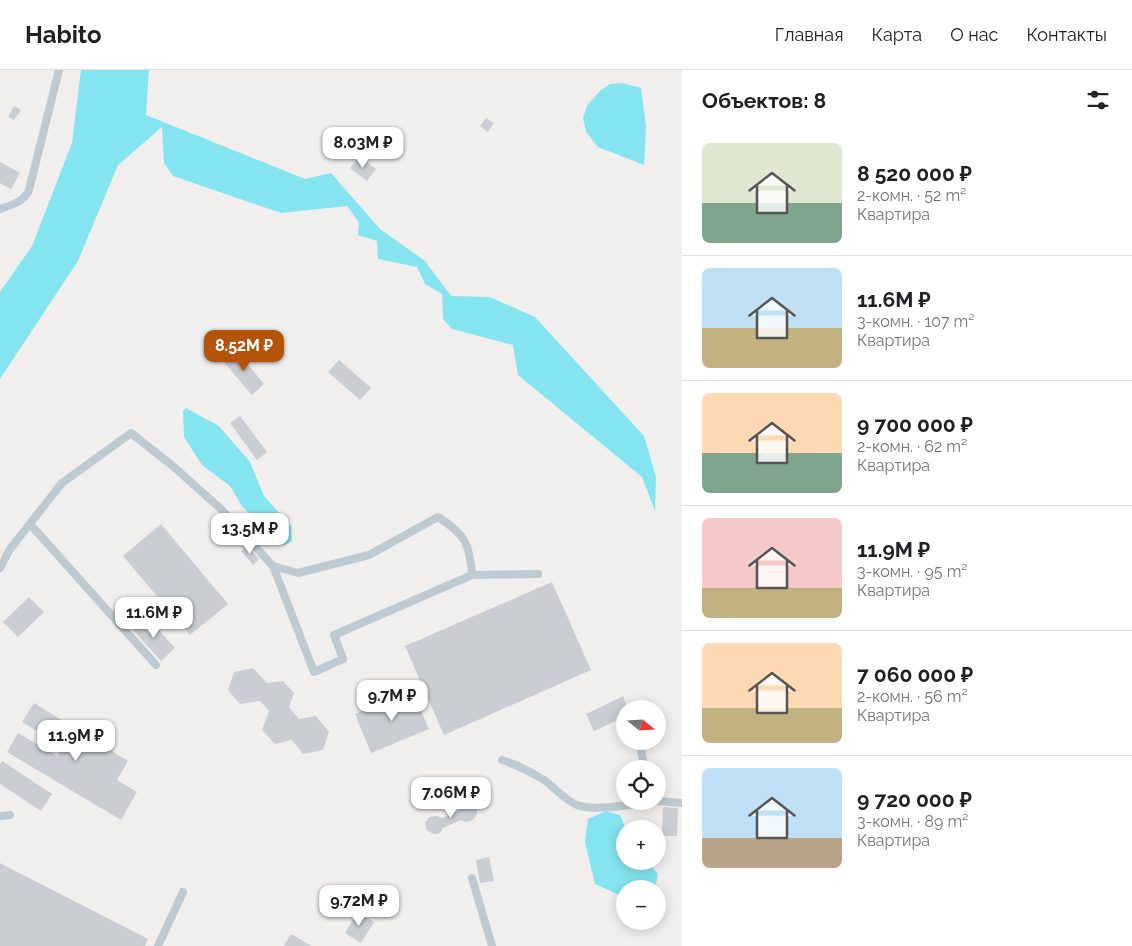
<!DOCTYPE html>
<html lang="ru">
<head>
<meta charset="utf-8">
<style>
  :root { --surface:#fff; --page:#f2f2f2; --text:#202124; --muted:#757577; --line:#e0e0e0; --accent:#b45309 }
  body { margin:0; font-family:Raleway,sans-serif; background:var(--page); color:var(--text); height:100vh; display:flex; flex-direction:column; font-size:19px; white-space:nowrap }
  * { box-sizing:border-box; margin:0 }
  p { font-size:16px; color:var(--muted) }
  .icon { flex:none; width:28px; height:28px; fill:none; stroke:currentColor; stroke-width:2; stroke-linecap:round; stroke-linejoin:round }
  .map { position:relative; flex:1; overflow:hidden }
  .sheet { display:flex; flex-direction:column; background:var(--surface); width:450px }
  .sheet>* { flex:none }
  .needle { width:32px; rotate:108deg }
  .controls { position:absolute; left:616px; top:630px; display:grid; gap:10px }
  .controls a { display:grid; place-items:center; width:50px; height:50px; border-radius:50%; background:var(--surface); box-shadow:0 2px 12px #0003; font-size:25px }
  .price { position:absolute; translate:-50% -42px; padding:0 11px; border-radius:10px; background:#fff; color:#222; font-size:16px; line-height:32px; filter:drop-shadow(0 1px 2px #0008) }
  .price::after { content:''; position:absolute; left:50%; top:30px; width:15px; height:11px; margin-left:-8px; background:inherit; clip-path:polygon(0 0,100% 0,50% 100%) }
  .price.on { background:var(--accent); color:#fff }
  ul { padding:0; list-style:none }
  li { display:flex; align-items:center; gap:15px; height:125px; padding:0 20px }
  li+li { border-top:1px solid var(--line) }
  li span { display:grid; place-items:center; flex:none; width:140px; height:100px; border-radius:8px; color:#555 }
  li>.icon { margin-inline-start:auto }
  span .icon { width:60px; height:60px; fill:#fffc; stroke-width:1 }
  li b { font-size:21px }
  h2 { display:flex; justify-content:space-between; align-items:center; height:60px; padding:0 20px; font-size:21px }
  header { display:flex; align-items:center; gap:30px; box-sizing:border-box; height:70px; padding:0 25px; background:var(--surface); border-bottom:1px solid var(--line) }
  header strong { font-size:24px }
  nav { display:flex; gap:28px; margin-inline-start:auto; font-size:18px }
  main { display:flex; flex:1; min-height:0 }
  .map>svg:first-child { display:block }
  .water { fill:#84e5f0 }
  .building { fill:#caced3 }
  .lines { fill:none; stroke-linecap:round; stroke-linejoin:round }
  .minor { stroke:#bdcad1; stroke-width:8 }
</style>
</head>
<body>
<header>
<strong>Habito</strong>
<nav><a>Главная</a><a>Карта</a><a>О нас</a><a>Контакты</a></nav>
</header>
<main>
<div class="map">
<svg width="682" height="876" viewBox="0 0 682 876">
  <rect width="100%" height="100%" fill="#f1eeee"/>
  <path class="water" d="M81,0H149L146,45L305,109L331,103L380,159L425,191L451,226L490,227L535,247L644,366L656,407L655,441L642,407L518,305L513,275L452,259L443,249L442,224L425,214L417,197L378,189L377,171L358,165L359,152L347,136L281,143L173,106L164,93L162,57L118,95L78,191L0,309V222L32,176L72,73Z
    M622,13L641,18L646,56L644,95L598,77L586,62L583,48L587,36L600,21L610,14Z
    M186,338L219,356L250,392L264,426L291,456L292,471L284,475L275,471L242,436L230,416L202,395L184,367L183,341Z
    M606,741L620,745L626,759L625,791H647L658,804L655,819H625V825L617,824L595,814L585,772L588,749Z"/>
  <path class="building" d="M14,36L21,40L14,50L8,47Z
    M486,48L494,53L488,62L480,56Z
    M359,86L376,99L367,111L350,98Z
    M0,92L20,103L11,119L0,113Z
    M236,280L264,314L252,325L223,291Z
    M339,290L371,318L360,330L328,302Z
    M240,346L267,382L257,390L230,353Z
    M161,454L228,534L190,565L123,486Z
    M247,475L259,489L253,495L241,481Z
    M552,512L591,600L444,665L405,576Z
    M29,527L44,542L18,567L3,552Z
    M147,547L175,578L161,591L133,560Z
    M253,598L267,613L283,611L294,623L289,637L299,649L316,646L329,662L323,680L303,684L292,670L275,674L262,660L269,641L260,631L240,634L228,620L234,602Z
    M412,620L429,659L371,683L355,644Z
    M623,626L628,639H625V647L594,661L586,644Z
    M34,633L128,691L117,710L137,722L121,750L7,682L18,663L57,686L63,677L22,652Z
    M2,691L52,724L41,741L0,714V694Z
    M466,733L473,734L477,740V744L473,750L466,752L461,750L443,758L440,763L437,764H433L427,760L425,753L429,747L436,746L443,748L458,741L460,737Z
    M663,737L678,738L677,766H662Z
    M489,787L494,811L480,813L476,790Z
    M0,793L148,869L145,876H0Z
    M358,842L374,852L361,873L345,863Z
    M291,864L312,876H284Z"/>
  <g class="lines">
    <path class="minor" d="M0,139C11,135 24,132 29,120L59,0
      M30,454L156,595
      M273,496L314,602L343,589L334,565L472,505
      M0,498L10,479L62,413L131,363L174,397L222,440L273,496L298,503L369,485L438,447C465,464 470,474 472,505L538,504
      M640,639V636
      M639,671L645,699
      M502,690C517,695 530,701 544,710C554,717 566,731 577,735C595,742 634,734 654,731
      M658,731L682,733
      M0,746L10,745
      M472,808L492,876
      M158,876L183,822"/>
  </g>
</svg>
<div class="controls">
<a><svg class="needle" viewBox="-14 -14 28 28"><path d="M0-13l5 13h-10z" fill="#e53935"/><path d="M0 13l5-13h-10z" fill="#757577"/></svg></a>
<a><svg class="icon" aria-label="locate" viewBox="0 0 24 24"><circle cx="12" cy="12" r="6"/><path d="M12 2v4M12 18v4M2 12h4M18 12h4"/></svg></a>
<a>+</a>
<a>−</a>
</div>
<b class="price" style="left:363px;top:99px">8.03M ₽</b>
<b class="price on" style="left:244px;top:302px">8.52M ₽</b>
<b class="price" style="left:250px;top:485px">13.5M ₽</b>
<b class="price" style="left:154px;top:569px">11.6M ₽</b>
<b class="price" style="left:392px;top:652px">9.7M ₽</b>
<b class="price" style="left:76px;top:692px">11.9M ₽</b>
<b class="price" style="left:451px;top:749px">7.06M ₽</b>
<b class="price" style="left:359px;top:857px">9.72M ₽</b>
</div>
<section class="sheet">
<h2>Объектов: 8<svg class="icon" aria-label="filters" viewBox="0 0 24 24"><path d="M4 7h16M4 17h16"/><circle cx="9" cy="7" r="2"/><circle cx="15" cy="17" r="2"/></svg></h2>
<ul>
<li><span style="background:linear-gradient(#dfe7d0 60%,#7fa58c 0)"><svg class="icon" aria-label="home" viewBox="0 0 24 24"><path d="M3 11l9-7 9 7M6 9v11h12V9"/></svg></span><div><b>8 520 000 ₽</b><p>2-комн. · 52 m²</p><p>Квартира</p></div></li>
<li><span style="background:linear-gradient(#bfe0f5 60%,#c2b280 0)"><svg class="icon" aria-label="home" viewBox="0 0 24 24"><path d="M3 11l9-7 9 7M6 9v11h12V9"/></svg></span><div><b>11.6M ₽</b><p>3-комн. · 107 m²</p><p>Квартира</p></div></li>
<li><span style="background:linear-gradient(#ffd9b3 60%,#7fa58c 0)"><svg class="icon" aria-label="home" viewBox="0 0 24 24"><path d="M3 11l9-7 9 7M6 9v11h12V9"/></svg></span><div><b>9 700 000 ₽</b><p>2-комн. · 62 m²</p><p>Квартира</p></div></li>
<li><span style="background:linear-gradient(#f6c9c9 70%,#c2b280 0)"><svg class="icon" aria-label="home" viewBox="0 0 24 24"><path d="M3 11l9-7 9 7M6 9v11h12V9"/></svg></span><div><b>11.9M ₽</b><p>3-комн. · 95 m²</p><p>Квартира</p></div></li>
<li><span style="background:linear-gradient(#ffd9b3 65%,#c2b280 0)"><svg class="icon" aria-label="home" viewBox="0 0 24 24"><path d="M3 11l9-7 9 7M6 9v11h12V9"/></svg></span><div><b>7 060 000 ₽</b><p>2-комн. · 56 m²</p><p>Квартира</p></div></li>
<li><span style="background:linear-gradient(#bfe0f5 70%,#b9a48a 0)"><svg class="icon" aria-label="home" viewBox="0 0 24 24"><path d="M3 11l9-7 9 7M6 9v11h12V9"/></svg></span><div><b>9 720 000 ₽</b><p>3-комн. · 89 m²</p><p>Квартира</p></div></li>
</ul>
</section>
</main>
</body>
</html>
